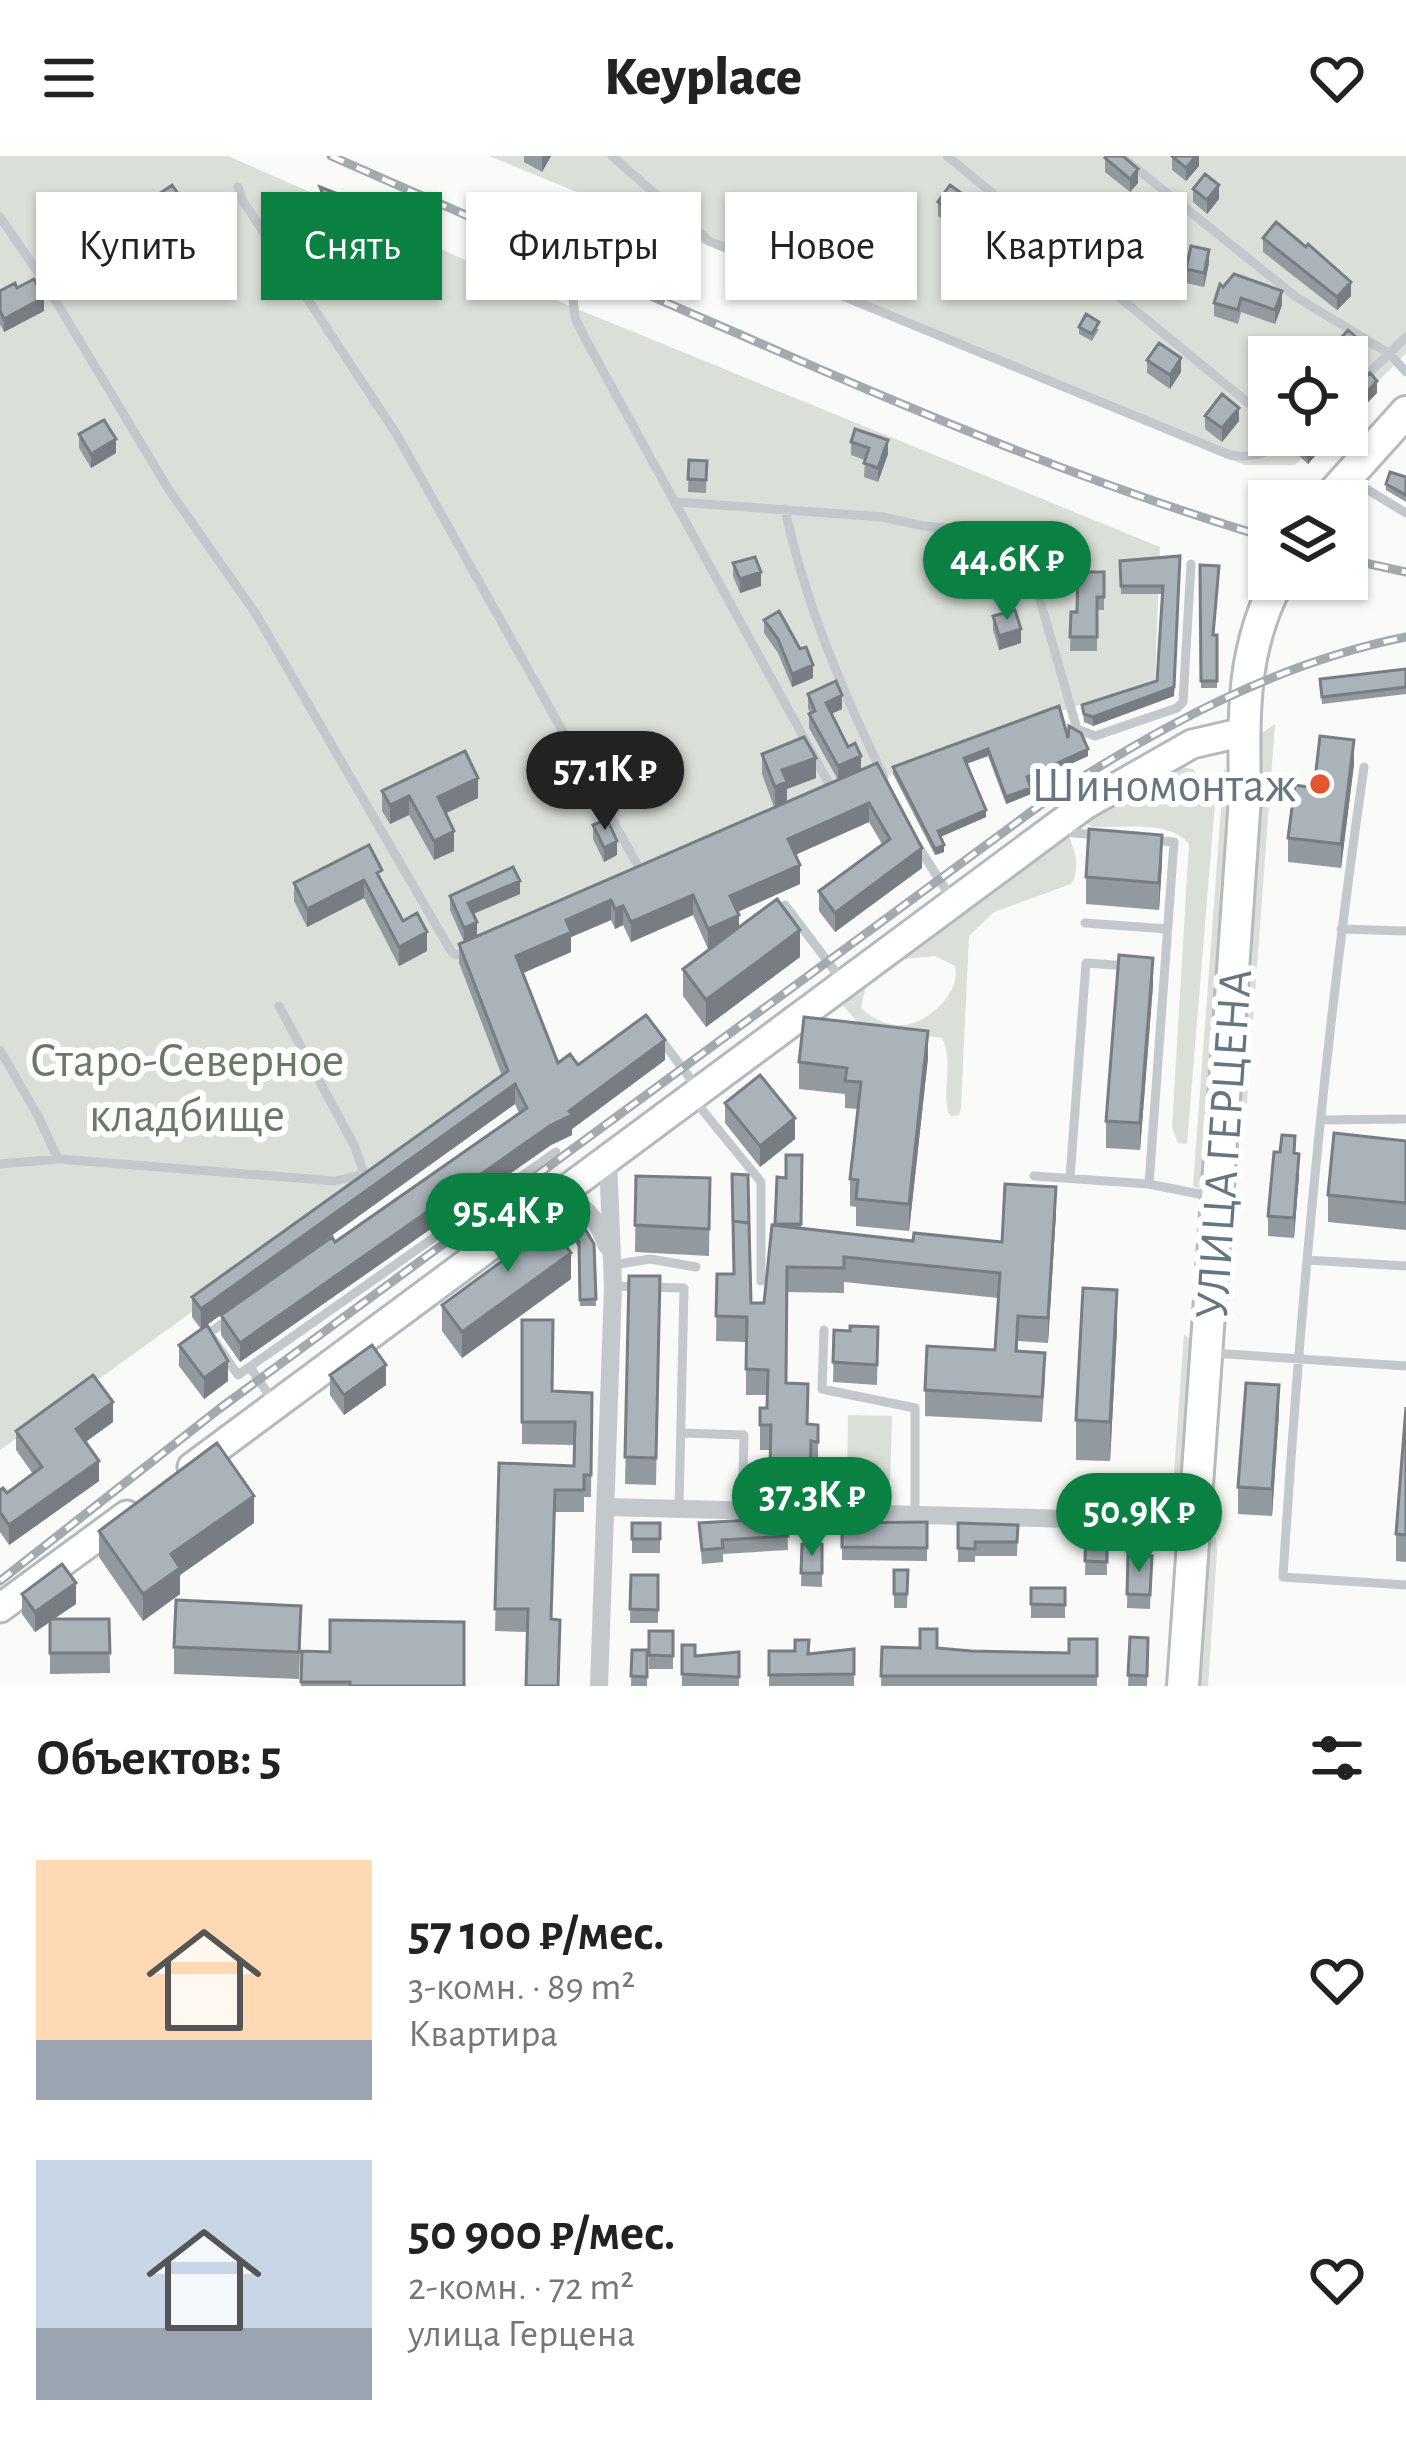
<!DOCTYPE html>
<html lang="ru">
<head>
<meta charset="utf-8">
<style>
  :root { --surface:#fff; --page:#f2f2f2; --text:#222; --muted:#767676; --accent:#0b8043 }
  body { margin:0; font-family:"Alegreya Sans",sans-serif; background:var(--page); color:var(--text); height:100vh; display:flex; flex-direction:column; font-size:45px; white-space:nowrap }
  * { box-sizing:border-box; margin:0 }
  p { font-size:39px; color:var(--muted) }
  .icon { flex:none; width:66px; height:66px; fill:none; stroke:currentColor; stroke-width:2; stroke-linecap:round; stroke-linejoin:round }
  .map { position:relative; height:1530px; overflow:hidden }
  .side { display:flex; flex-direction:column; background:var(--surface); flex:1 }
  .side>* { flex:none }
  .banner { position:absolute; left:36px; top:36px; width:1335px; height:108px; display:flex; gap:24px }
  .controls { position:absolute; left:1248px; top:180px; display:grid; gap:24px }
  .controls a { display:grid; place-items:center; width:120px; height:120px; border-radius:0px; background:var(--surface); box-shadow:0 3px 9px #0004; font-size:60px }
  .price { position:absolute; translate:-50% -102px; padding:0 27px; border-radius:42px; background:var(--accent); color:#fff; font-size:39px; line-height:78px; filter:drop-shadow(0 3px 6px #0008) }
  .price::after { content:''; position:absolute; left:50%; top:72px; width:36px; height:27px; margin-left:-18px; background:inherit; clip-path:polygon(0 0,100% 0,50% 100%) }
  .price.on { background:#222; color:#fff }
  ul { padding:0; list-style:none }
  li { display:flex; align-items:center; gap:36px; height:300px; padding:0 36px }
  li span { display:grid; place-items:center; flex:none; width:336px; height:240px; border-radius:0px; color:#555 }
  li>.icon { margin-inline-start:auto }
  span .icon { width:144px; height:144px; fill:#fffc; stroke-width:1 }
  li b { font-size:51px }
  h2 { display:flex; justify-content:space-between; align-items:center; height:144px; padding:0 36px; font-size:51px }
  .tag { padding:0 42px; border-radius:0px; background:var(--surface); box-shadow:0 3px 9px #0004; font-size:42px; line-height:108px }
  .tag.on { background:var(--accent); color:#fff }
  header { display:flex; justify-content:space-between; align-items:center; height:156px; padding:0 36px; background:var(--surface); font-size:54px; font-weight:800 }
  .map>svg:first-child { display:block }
  .green { fill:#dadfd7 }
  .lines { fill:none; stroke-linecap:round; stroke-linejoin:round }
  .secondary-casing { stroke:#b3babf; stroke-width:33 }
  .primary-casing { stroke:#b5babe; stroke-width:36 }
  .lane { stroke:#c3c8cc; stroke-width:9 }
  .street { stroke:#c3c8cc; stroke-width:18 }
  .secondary { stroke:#fff; stroke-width:27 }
  .primary { stroke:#fff; stroke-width:30 }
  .rail-casing { stroke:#a2aab0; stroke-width:9 }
  .rail { stroke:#fff; stroke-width:4.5; stroke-dasharray:14; stroke-linecap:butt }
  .wall { fill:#929a9f }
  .shaded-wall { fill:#777d82 }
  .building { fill:#aab3b9; stroke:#777d82; stroke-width:3 }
  .poi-dot { fill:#e4572e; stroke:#fff; stroke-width:4.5 }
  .labels { text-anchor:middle; stroke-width:12; stroke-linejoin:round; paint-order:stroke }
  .poi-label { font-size:48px; fill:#657683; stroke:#fff; text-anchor:end }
  .park-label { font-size:48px; fill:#687a64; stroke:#fff }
  .street-label { font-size:48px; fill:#657683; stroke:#fff }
</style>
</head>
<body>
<header><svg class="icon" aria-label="menu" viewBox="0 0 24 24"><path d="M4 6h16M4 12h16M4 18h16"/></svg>Keyplace<svg class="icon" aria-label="heart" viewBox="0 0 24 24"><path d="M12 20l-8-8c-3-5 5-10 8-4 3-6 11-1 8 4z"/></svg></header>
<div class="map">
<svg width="1406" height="1530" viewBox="0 0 1406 1530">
  <rect width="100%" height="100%" fill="#fafaf8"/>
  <path class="green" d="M0,0H228L575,152L1160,391L1155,525C915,597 688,705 458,804L506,930L0,1294Z
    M489,0H1406V197L1347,257V201H1269V279H1325L1295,309H1244Z
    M1275,568L1245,974L1236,940L1259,579Z
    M1176,610L1193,613L1215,646L1187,988L1178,987L1172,971L1189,688C1171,664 1121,672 1093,671L1085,667L1083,659Z
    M1224,613L1234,621L1205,1029L1197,1032L1193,1030Z
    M1061,678L1069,680C1075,696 1081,712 1071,728L994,756L969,780L961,951L959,959L950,960C940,935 955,909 942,882L861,870L840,846L867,824L861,852C873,863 887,870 904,869C929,867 962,835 955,810L935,800L904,803L900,798Z
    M1184,1178L1193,1185L1184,1352L1171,1358Z
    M848,1259L892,1260L890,1326L847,1325Z
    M1209,1379L1216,1382L1217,1395L1208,1530H1192L1206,1380Z"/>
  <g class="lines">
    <defs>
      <path id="secondary" d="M192,1311L1085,649L1192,588L1244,576
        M0,1452L127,1359"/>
      <path id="primary" d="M1326,345L1406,256
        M1183,1530L1245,642C1244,564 1240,494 1279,423"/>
    </defs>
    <use href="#secondary" class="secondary-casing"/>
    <use href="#primary" class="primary-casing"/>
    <path class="lane" d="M612,0L709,85L1230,299C1256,304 1277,292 1299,279
      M947,0L1269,264
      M1121,0L1296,141L1390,198L1406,216
      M238,31L243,45L397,279L642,717
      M0,61L42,122L169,334L256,458L451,795L456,799L469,795
      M572,132L575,162L586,184L833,635
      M1347,238L1406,181
      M1350,323L1406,357
      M678,346L883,361L923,370L1021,378L1077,573L1095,580L1177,552L1183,546L1191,408
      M785,353C805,446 842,535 884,621
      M1364,611C1325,880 1300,1150 1283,1421L1406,1429
      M1066,668L1073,677L1099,679
      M918,690L951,742
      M785,749L841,823
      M1085,767L1168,773
      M1341,773L1406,775
      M659,881L696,930
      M0,894L38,960L58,1003
      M695,945L761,1026V1125
      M1321,964L1406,963
      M0,1008L58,1003L335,1025L364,1018L355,991L279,850
      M1034,1020L1149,1028L1214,1041
      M1070,1022L1086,807L1129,810
      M1149,1028L1174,686L1151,684
      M1307,1104L1406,1110
      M613,1109L650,1103L696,1111
      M613,1130L684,1132L679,1352
      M232,1161L209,1177L238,1219L556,996
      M824,1174L822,1233L915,1252V1357
      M1212,1197L1406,1210
      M250,1211L273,1245
      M681,1277L744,1279L742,1353"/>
    <path class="street" d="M553,1044C584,1042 597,1063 607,1090
      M606,1351L1195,1366
      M599,1530L613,1130L608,1002"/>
    <use href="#secondary" class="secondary"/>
    <use href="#primary" class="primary"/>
    <defs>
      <path id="rail" d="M331,0C467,60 604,120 741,179C914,255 1088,328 1269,382
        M1347,403L1406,416
        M0,1425L219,1253L1054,639C1163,569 1277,507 1406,481"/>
    </defs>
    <use href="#rail" class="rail-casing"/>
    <use href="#rail" class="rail"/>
  </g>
  <path class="wall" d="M524,0H551L542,16L524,6Z
    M1172,0H1199V10L1186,25L1172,14Z
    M1105,2L1138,27L1130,36L1105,16Z
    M320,31L368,63L333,77L320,45Z
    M1193,33L1219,43L1207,58L1193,46Z
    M938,46L968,55L956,73L938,60Z
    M141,50L179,53L149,74L141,64Z
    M1263,82L1351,140L1337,154L1263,96Z
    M1209,107L1204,131L1186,127V113Z
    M1223,131L1282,149L1275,168L1241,156L1238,168L1214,160V147Z
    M17,132L44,155L4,176L0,168V135Z
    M1079,171L1099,173L1092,185L1079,178Z
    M1147,204L1181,216L1170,233L1147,217Z
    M1205,260L1239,265L1222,286L1205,273Z
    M79,278L116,297L91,312L79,292Z
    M851,286L888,298L878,326L864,321L865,304L851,299Z
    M1298,293H1321L1308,308L1298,299Z
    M689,304L707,305L706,337L688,336Z
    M1406,321V346L1386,334V328Z
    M1180,400L1174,540L1093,570L1084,566L1082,549L1157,525L1163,438H1121L1120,405Z
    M733,407L761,430L740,437L733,420Z
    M1200,409L1214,479H1217V532H1201Z
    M1104,416V454H1097V495H1070L1071,456H1077Z
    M993,460L1021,487L999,494L993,474Z
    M764,464L813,522L792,531L778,497L764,477Z
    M1406,513V538L1322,548L1320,523Z
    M808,538L842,553L831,558L861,614L922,712L835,776L819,755V735L882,688L869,666L795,699L800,728L738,756L739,772L800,801L706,871L683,840V813L716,789L708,793L693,759L631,786L623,769L615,773L611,764L571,781V796L523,817L558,907L578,909L665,904L572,973V979L551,989L240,1206L221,1179V1159L335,1086L519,957L515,948L207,1169L228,1225L204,1243L179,1210V1189L201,1173L192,1161V1141L502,920L459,807V788L464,786L450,754V740L520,738L473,758L477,780L774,651L762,618V598L816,622L787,633V646L838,624L809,572V558L810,557L808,552Z
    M1059,550L1068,582L1088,600L1029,627L1031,638L1006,648L988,600L967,608L986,661L940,681L944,696L935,699L893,618V611Z
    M1354,608L1341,712L1288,706V682L1314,632Z
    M382,635L478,642L446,657L454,695L434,704L409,659L390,668L382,655Z
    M593,669L617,699L604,706L593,683Z
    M369,689L382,728L403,765L427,795L399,810L364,742L307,771L294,745V727Z
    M1162,706L1159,754L1086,748V721Z
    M1153,829L1140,994L1106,992V965Z
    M928,902L909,1075L856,1070V1051L850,1050V1023L858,953L845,952V938L799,933V906Z
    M725,947L795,983L760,1011L725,967Z
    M1406,985V1074L1328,1066V1039Z
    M1295,998L1299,1018L1294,1082L1268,1080V1060Z
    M802,999L801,1072L913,1085L1002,1086L1056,1056L1048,1187L1018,1185V1195L1045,1222L1042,1266L925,1260V1234L995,1194L998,1142L844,1126V1137L787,1136L786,1227L808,1268L818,1269V1311H811L810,1341L770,1336V1294H760V1252H767V1239H746V1186L716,1185L717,1118L751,1147H764L775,1070L777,1021L786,1022Z
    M636,1020L710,1022L709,1100L635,1096Z
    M565,1061L594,1088L596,1150H580L579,1093L565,1068Z
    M513,1074L543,1076L571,1123L462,1202L442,1175V1149L513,1097Z
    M629,1120H660L656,1329L625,1328Z
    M522,1164L552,1235L592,1237L591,1341H584V1356H555L527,1476L495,1475L499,1307L574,1310L575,1289L522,1288Z
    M878,1171L877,1229L833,1226L834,1174L850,1175Z
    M1117,1173L1110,1305L1076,1304V1264Z
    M330,1219L386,1229L344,1259L330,1239Z
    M1406,1251V1406L1396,1405V1378Z
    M1279,1256L1272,1360L1238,1358V1331Z
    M113,1266L85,1286L99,1325L9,1389L0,1376V1334L7,1337L33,1318L16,1294V1275Z
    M787,1362L788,1394L723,1398V1406L702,1408L699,1367Z
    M927,1366V1405L842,1404V1367Z
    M254,1367L180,1419V1438L143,1465L99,1401V1375Z
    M632,1367H660V1397H632Z
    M958,1367L1018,1369L1017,1400H975V1406H958Z
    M1086,1371L1107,1372V1419H1085Z
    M802,1388H822V1431L801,1430Z
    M1128,1399L1152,1400L1150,1453L1127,1452Z
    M894,1414H908L907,1452H894Z
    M631,1419H658V1467H630Z
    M1031,1432H1065V1462H1031Z
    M22,1438L76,1448L53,1463H109L110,1517L50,1518V1466L35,1476L22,1458Z
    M649,1475H673V1513H649Z
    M301,1477L299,1523L174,1518V1491Z
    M1130,1481L1148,1482L1147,1530H1128Z
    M1097,1483V1530H881L882,1491L1069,1497Z
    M682,1489L695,1500L739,1496V1530H682Z
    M854,1493V1530H769V1495L808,1498Z
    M632,1494H647V1530H631Z
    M302,1495L464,1530H301Z"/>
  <path class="shaded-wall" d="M543,0H551L542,16V2Z
    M1196,0H1199V10L1186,25V12Z
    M1138,13V27L1130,36V23Z
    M1219,29V43L1207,58V44Z
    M179,39V53L149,74V60Z
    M968,42V55L956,73V59Z
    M368,50V63L333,77V63Z
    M1209,94V107L1204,131V117Z
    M1351,126V140L1337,154V141Z
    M1282,135V149L1275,168V154Z
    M44,141V155L4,176V163Z
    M1365,189V201L1357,209V215L1347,226V214L1354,201Z
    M1181,202V216L1170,233V219Z
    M1377,225V237L1347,268V257Z
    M1239,252V265L1222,286V272Z
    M116,283V297L91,312V298Z
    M888,284V298L878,326V312Z
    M1321,286V293L1308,308V301Z
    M1180,408L1174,540L1093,570V561L1174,531Z
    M761,416V430L740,437V423Z
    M1021,473V487L999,494V480Z
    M813,509V522L792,531V518Z
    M842,539V553L826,560V547Z
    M1354,584V608L1341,712V688Z
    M988,593V600L964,608V602Z
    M1088,593V600L1027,628V621Z
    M861,600V614L838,624V610Z
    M816,602V622L787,633V646L775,651V631L782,614Z
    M478,622V642L438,661V641Z
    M1031,632V638L1006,648V641Z
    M409,640V659L390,668V649Z
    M869,647V666L788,702V683Z
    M986,654V661L938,682V675Z
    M454,675V695L434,704V685Z
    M1162,679V706L1159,754V727Z
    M617,685V699L604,706V692Z
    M944,689V696L935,699V693Z
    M922,692V712L835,776V757Z
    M800,709V728L730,759V740Z
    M364,724V742L307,771V753Z
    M520,725V738L468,760V747Z
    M693,739V759L631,786V766Z
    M611,744V764L571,781V796L516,820V800L566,764Z
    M623,750V769L615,773V753Z
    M739,759V779L708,793V773Z
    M477,766V780L464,786V772Z
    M800,774V801L706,871V844Z
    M427,776V795L399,810V791Z
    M1153,802V829L1140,994V967Z
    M928,875V902L909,1075V1048Z
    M665,884V904L572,973V979L551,989L240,1206V1187L569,955Z
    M515,928V948L201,1173V1153Z
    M795,962V983L760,1011V990Z
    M1299,998V1018L1294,1082V1062Z
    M1056,1031V1056L1048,1187V1162Z
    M571,1097V1123L462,1202V1176Z
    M1117,1134V1173L1110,1305V1266Z
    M228,1205V1225L204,1243V1222Z
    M386,1209V1229L344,1259V1239Z
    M1279,1229V1256L1272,1360V1333Z
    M113,1246V1266L76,1293V1273Z
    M99,1305V1325L9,1389V1369Z
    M254,1340V1367L180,1419V1438L143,1465V1438L171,1398Z
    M76,1427V1448L35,1476V1456Z"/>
  <path class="building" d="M1107,0H1123L1138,13L1130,23L1105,2Z
    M1172,0H1196L1186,12Z
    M1205,18L1219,29L1207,44L1193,33Z
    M172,29L179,39L149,60L141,50Z
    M950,29L968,42L956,59L938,46Z
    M320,31L368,50L333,63Z
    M1276,66L1306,91L1308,88L1351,126L1337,141L1263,82Z
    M1191,90L1209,94L1204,117L1186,113Z
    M1234,118L1282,135L1275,154L1241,142L1238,154L1214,147L1220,128L1223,131Z
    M34,123L44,141L4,163L0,155V135L15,127L17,132Z
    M1086,158L1099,166L1092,178L1079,171Z
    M1348,174L1365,189L1354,201L1357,204L1347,214V201H1339L1331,193Z
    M1159,187L1181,202L1170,219L1147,204Z
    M1370,217L1377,225L1347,257V233L1350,235Z
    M1222,238L1239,252L1222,272L1205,260Z
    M104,264L116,283L91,298L79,278Z
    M855,273L888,284L878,312L864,307L869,292L851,286Z
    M1310,279H1313L1321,286L1308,301L1298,293Z
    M689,304L707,305L706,324L688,323Z
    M1390,316L1406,321V339L1386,328Z
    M1180,400L1174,531L1093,561L1084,558L1082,549L1157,525L1163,430H1121L1120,405Z
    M755,401L761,416L740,423L733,407Z
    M1200,409L1219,410L1213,479H1217V525H1201Z
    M1078,416H1104V441H1097V481H1070L1071,456H1077Z
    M1015,454L1021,473L999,480L993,460Z
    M779,455L800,493L806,491L813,509L792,518L778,483L764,464Z
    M1406,513V531L1322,541L1320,523Z
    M836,525L842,539L826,547L848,591L855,587L861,600L838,610L809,558L815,555L808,538Z
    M1059,550L1068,582L1069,570L1081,577L1088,593L1027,621L1031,632L1006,641L988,593L964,602L986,654L938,675L944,689L935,693L893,611Z
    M1320,580L1354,584L1341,688L1288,682L1295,629L1314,632Z
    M804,581L816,602L782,614L787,626L775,631L762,598Z
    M465,595L478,622L438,641L454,675L434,685L409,640L390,649L382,635Z
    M877,607L922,692L835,757L819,735L890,683L869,647L788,683L800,709L730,740L739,759L708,773L693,739L631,766L623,750L615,753L611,744L566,764L571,776L516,800L558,907L570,898L578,909L646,859L665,884L569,955L572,959L551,969L240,1187L221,1159L332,1081L335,1086L527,952L515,928L201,1153L192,1141L508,915L459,788Z
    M607,663L617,685L604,692L593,669Z
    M1089,673L1162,679L1159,727L1086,721Z
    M369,689L382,714L377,717L403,765L417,757L427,776L399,791L364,724L307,753L294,727Z
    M513,711L520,725L468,747L477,766L464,772L450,740Z
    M777,743L800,774L706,844L683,813Z
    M1119,799L1153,802L1140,967L1106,965Z
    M804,861L928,875L909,1048L856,1043L858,1024L850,1023L861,926L845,925L847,912L799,906Z
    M760,919L795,962L760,990L725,947Z
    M1334,977L1406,985V1047L1328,1039Z
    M1282,979L1295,980L1294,997L1299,998L1294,1062L1268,1060L1274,996H1280Z
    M786,999H802L801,1068H775L777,1021L786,1022Z
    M732,1018L748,1019L749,1067L733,1065V1068Z
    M636,1020L710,1022L709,1073L635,1069Z
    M1005,1028L1056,1031L1048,1162L1018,1160L1016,1195L1045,1197L1042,1241L925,1234L927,1190L995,1194L1000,1117L844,1101V1112L787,1111L786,1227L808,1228L807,1268L818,1269V1286L811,1285L810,1316L770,1311L771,1269H760V1252H767L768,1214L746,1213L747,1161L716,1160L717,1118H734L733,1065L749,1067L751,1147H764L772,1069L913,1085L914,1077L1002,1086Z
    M575,1056L594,1088L596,1143L580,1144L579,1086L565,1061Z
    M532,1060L543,1076L551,1070L571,1097L462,1176L442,1149L524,1089L513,1074Z
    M629,1120H660L656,1302L625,1301Z
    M1083,1132L1117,1134L1110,1266L1076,1264Z
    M522,1164H553L552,1235L592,1237L591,1319H584V1334H555L551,1463L560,1464L558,1530H526L528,1453H495L499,1307L574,1310L575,1266H522Z
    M207,1169L228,1205L204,1222L179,1189Z
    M850,1170L878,1171L877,1209L833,1206L834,1174L850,1175Z
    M372,1189L386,1209L344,1239L330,1219Z
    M93,1219L113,1246L76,1273L99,1305L9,1369L0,1356V1334L3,1332L7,1337L42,1311L16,1275Z
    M1246,1227L1279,1229L1272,1333L1238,1331Z
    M1406,1251V1379L1396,1378Z
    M217,1287L254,1340L171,1398L180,1412L143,1438L99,1375Z
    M787,1362L788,1380L722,1384L723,1392L702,1394L699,1367Z
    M927,1366V1392L842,1391V1367Z
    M632,1367H660V1383H632Z
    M958,1367L1018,1369L1017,1386H975V1393L958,1392Z
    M1086,1371L1107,1372V1406L1085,1405Z
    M802,1388H822V1417H801Z
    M1128,1399L1152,1400L1150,1439L1127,1438Z
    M62,1408L76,1427L35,1456L22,1438Z
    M894,1414H908L907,1438H894Z
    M631,1419H658V1454L630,1453Z
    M1031,1432H1065V1449L1031,1448Z
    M176,1444L301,1450L299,1496L174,1491Z
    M50,1463H109L110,1497H50Z
    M330,1464L464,1466V1530H350V1526H301L302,1495L330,1496Z
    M920,1473H937V1492L971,1495L1069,1497V1483H1097V1520H881L882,1491L920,1492Z
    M649,1475H673V1500L649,1499Z
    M1130,1481L1148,1482L1147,1520L1128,1519Z
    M795,1484H809L808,1498L854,1493V1518L769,1519V1495H795Z
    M682,1489H695V1500L739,1496V1521L682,1518Z
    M632,1494H647V1521L631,1520Z"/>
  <circle class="poi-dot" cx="1320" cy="628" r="12"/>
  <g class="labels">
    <g class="poi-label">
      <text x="1296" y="645">Шиномонтаж</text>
    </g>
    <g class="park-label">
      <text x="187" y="920">Старо-Северное<tspan x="187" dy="55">кладбище</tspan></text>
    </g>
    <g class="street-label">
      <text transform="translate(1222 988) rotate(-86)" y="17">УЛИЦА ГЕРЦЕНА</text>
    </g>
  </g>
</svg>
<div class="controls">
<a><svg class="icon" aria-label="locate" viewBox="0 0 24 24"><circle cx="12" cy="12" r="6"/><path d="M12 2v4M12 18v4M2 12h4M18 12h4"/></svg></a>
<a><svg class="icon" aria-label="layers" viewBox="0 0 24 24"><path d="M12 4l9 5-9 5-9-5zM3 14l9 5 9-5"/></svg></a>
</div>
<b class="price" style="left:1007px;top:467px">44.6K ₽</b>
<b class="price on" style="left:605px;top:677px">57.1K ₽</b>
<b class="price" style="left:508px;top:1119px">95.4K ₽</b>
<b class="price" style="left:812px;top:1403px">37.3K ₽</b>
<b class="price" style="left:1139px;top:1419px">50.9K ₽</b>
<div class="banner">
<a class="tag">Купить</a>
<a class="tag on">Снять</a>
<a class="tag">Фильтры</a>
<a class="tag">Новое</a>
<a class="tag">Квартира</a>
</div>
</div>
<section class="side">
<h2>Объектов: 5<svg class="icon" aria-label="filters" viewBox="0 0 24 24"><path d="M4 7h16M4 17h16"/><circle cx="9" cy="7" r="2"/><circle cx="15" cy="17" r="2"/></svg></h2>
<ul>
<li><span style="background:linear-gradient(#ffd9b3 75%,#9aa5b1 0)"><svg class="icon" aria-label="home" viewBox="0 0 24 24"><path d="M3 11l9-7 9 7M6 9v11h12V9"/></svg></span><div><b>57 100 ₽/мес.</b><p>3-комн. · 89 m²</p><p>Квартира</p></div><svg class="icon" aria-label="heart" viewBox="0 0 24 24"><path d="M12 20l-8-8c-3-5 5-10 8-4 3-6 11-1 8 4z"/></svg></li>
<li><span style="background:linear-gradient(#c9d6e8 70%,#9aa5b1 0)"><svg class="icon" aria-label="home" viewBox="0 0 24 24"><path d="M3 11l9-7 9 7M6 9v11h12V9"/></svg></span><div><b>50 900 ₽/мес.</b><p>2-комн. · 72 m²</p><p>улица Герцена</p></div><svg class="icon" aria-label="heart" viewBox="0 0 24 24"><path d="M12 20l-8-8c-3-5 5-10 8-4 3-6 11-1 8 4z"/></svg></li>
</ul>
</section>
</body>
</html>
